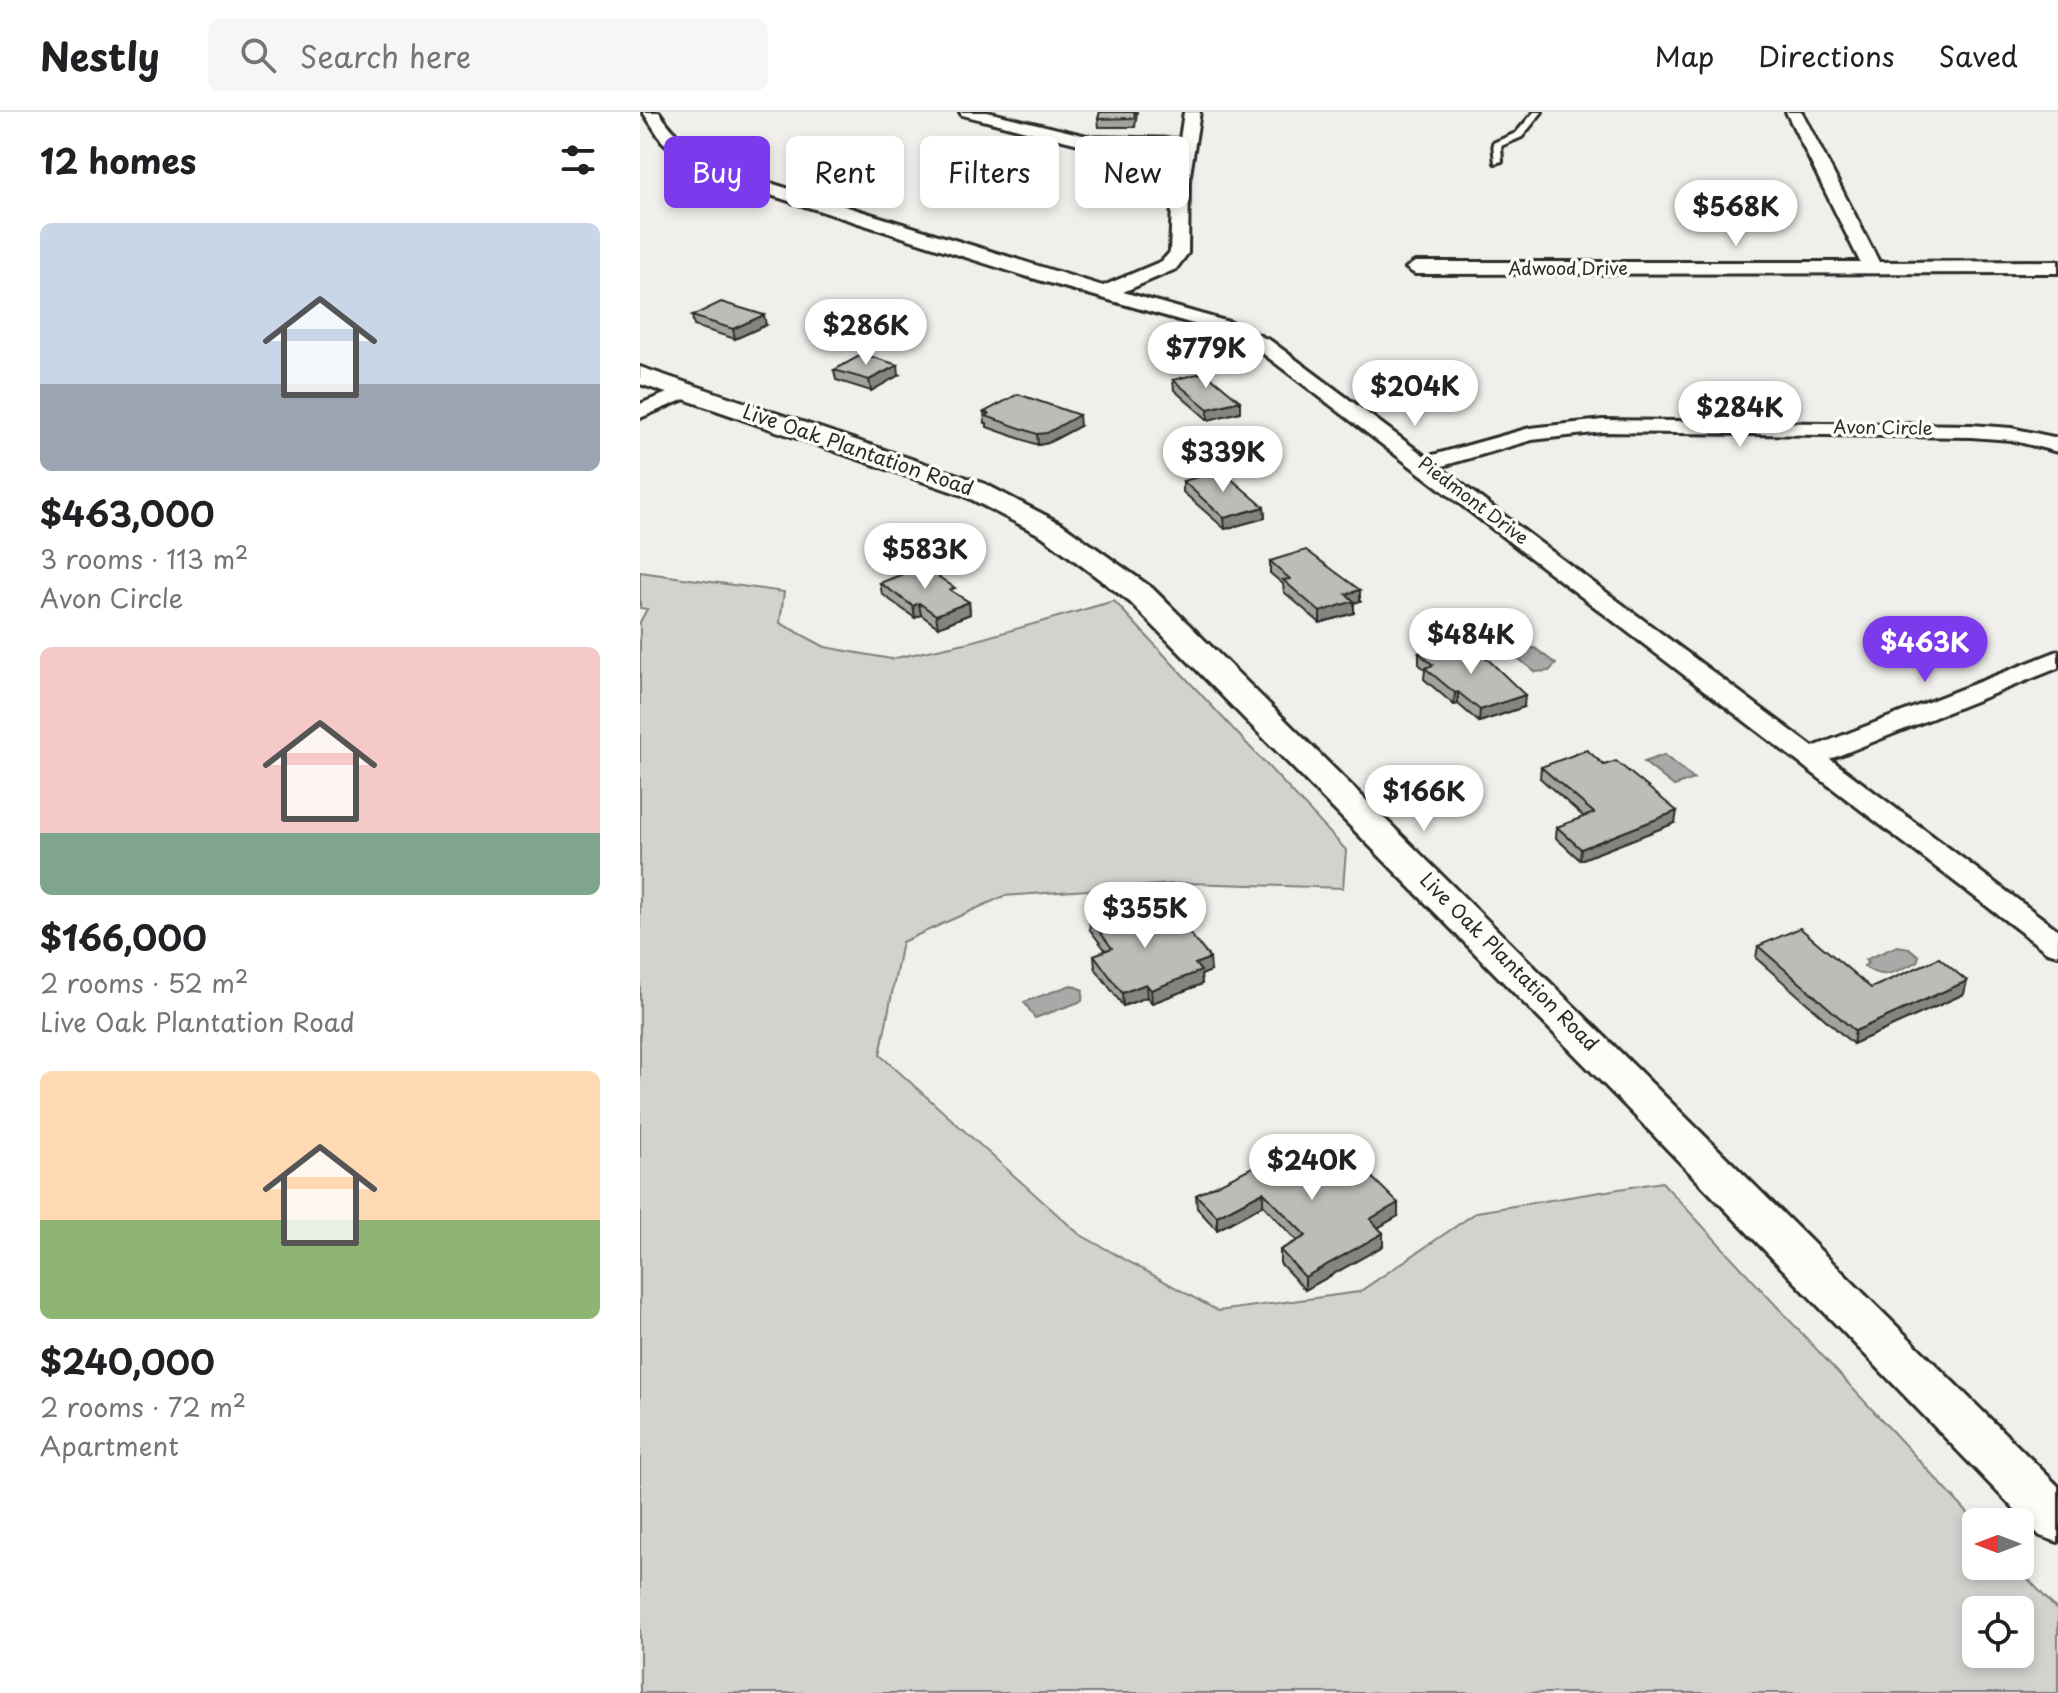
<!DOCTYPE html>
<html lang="en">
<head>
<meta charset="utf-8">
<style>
  :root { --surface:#fff; --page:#f6f6f6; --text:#202124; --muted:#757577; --line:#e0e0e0; --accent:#7c3aed }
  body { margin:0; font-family:"Playpen Sans",sans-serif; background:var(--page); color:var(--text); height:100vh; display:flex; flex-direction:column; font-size:30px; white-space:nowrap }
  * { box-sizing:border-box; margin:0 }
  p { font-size:26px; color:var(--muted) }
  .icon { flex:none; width:44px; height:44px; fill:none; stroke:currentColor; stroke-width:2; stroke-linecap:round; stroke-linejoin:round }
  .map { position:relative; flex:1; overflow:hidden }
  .panel { display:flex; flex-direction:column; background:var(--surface); width:640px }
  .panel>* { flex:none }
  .banner { position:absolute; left:24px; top:24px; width:760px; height:72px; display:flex; gap:16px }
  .needle { width:52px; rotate:270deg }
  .buttons { position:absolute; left:1322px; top:1396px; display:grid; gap:16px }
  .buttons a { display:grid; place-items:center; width:72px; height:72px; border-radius:12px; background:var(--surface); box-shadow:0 4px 12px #0003; font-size:40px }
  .price { position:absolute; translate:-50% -68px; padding:0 18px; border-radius:28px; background:#fff; color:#222; font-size:26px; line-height:52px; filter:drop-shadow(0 2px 4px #0008) }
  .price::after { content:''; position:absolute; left:50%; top:48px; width:24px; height:18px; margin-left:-12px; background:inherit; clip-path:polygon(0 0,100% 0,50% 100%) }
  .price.on { background:var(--accent); color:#fff }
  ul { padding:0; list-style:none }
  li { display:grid; align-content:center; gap:16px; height:424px; padding:0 40px }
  li span { display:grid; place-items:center; height:248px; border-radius:12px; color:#555 }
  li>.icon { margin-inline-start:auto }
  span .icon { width:144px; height:144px; fill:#fffc; stroke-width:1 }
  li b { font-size:34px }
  h2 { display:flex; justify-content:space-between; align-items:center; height:96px; padding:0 40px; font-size:34px }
  .tag { padding:0 28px; border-radius:12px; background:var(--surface); box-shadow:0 4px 12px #0003; font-size:28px; line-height:72px }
  .tag.on { background:var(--accent); color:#fff }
  header { display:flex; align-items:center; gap:48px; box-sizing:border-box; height:112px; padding:0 40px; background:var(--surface); border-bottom:2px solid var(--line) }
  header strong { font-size:38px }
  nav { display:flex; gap:44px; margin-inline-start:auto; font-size:28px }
  .search { width:560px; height:72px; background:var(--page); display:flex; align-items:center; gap:20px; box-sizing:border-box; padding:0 28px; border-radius:12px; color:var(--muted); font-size:30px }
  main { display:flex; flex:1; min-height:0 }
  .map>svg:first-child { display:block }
  .green { fill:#d3d2cf; stroke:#7f7e7d; stroke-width:2; fill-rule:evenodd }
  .water { fill:#aaa9a7; stroke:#777775; stroke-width:2 }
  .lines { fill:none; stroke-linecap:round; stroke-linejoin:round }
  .service-casing { stroke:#2b2b2b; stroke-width:6 }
  .minor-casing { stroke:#2b2b2b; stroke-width:6 }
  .tertiary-casing { stroke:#2b2b2b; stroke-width:6 }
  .service { fill:#fdfcf7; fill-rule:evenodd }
  .minor { fill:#fdfcf7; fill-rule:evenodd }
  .tertiary { fill:#fdfcf7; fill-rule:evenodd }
  .wall { fill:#a3a29e; stroke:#2b2b2b; stroke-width:2 }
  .shaded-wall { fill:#848481; stroke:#2b2b2b; stroke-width:2 }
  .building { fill:#bdbcb8; stroke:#2b2b2b; stroke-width:2 }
  .labels { text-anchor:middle; stroke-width:7; stroke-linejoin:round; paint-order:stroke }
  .far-street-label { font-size:18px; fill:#2b2b2b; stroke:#fdfcf7 }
  .street-label { font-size:20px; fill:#2b2b2b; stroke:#fdfcf7 }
</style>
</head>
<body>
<header>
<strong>Nestly</strong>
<div class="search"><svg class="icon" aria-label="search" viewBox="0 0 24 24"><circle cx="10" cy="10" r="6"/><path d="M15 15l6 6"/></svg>Search here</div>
<nav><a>Map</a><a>Directions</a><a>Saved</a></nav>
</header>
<main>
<section class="panel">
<h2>12 homes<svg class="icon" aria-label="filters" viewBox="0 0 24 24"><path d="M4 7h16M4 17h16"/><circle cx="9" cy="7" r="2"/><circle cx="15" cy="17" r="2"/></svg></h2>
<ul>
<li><span style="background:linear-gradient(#c9d6e8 65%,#9aa5b1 0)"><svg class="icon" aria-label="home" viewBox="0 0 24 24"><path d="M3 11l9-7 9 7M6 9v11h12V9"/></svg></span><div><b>$463,000</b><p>3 rooms · 113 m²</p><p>Avon Circle</p></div></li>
<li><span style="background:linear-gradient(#f6c9c9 75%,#7fa58c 0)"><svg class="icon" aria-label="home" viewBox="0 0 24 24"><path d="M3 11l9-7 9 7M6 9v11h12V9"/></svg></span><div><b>$166,000</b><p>2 rooms · 52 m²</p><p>Live Oak Plantation Road</p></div></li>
<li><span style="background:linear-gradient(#ffd9b3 60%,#8fb573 0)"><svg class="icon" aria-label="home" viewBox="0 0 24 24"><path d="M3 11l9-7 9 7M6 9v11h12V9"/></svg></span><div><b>$240,000</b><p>2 rooms · 72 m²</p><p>Apartment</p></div></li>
</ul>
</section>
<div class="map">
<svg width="1418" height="1581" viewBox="0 0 1418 1581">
  <rect width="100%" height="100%" fill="#f0efeb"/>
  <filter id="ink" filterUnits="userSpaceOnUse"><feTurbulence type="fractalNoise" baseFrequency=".0125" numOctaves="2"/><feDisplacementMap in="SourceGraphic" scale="16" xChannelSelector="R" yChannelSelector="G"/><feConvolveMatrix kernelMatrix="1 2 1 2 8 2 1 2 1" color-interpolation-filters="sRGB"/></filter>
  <g filter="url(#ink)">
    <path class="green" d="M0,460L144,480L140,511L185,535L251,547L330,530L474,489L706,738L703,776L547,771L364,784L262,830L240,943L439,1122L578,1199L719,1180L837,1100L1022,1070L1336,1410V1454H1376L1418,1499V1581H0V510L7,497L0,496ZM1336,1498H1380V1542H1336Z"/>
    <path class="water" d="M895,536L916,552L909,559L895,560L874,543L880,537Z
      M1024,643L1054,667L1034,674L1004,650Z
      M1257,834L1269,836L1279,844L1277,850C1257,859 1243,870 1224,854L1228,851L1225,848Z
      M431,873L443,878L442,889L395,906L384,890Z"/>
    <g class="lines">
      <defs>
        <path id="service" d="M894,0H902L882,25L861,34L862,49L855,51L853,31L876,21Z"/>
        <path id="minor" d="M3,0H19C42,35 62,43 98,61L463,174L522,149L530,140L533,69L538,37L451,35L322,3L320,0H347L451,25L540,27L544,0H560L549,69L548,141L536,157L483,180L592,211L631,229L786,345L890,316L963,308L1331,313L1371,316L1418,326V340L1371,328L1331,325L963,320L892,328L799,355L1173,635L1418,539V556L1190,647L1418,818V843L1407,840L617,237L578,219L385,164L86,69L36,42L22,29Z
          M1146,0H1162L1239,150L1418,149V161L775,162L766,156L775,150H1220Z
          M47,273L57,279L54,283L0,306V292Z"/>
        <path id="tertiary" d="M0,255L345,372L422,412L512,476L1418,1374V1430L1400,1424L1001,1010L490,490L402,424L325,384L0,272Z"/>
      </defs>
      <use href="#service" class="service-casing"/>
      <use href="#minor" class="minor-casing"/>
      <use href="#tertiary" class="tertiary-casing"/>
      <use href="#service" class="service"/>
      <use href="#minor" class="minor"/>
      <use href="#tertiary" class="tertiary"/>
    </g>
    <path class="wall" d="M460,0H497L495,15H459L458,7Z
      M52,204L126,213L95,227L54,214Z
      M194,258L259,263L231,279L196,268Z
      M533,268L600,289V300L568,308L534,278Z
      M344,300L440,314L408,331L398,333L347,315V311H345Z
      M543,369L624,395L625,406L585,417L543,380Z
      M630,449L720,489L714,491V501L680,511L644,480L643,472L630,461Z
      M240,471L316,482L329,490L330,502L298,515L281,503L275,506L242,482Z
      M779,541L884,595L839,610L818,592L814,593L784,567L785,558L779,552Z
      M901,655L1035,711L940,748L916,726L917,715L944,705L900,666Z
      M483,798L522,819L534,823L571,859L561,863L562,872L512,891L507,885L483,894L455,856L454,843L466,839L450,818L449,806Z
      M1118,834L1231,876L1324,882L1213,932L1116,846Z
      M674,1047L758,1104L738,1116L743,1121V1134L665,1178L640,1151V1138L657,1129L623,1093L577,1118L557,1096L556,1083Z"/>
    <path class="shaded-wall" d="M124,203L126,213L95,227L93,217Z
      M258,253L259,263L231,279L229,268Z
      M600,289V300L568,308V297Z
      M439,303L440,314L408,331L398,333L397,322Z
      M624,395L625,406L585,417L584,406Z
      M720,478V489L714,491V501L680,511V500L706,482Z
      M329,490L330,502L298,515L296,503Z
      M279,491L281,503L275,506L273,494Z
      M818,580V592L814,593L815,581Z
      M885,583L884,595L839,610L840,598Z
      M1037,699L1035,711L940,748L941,737Z
      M570,846L571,859L561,863L562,872L512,891L511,878L555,852Z
      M1327,869L1324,882L1213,932L1215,919Z
      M506,872L507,885L483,894L482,881Z
      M623,1080V1093L577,1118V1104Z
      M758,1091V1104L730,1120V1107Z
      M743,1121V1134L665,1178V1165Z"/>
    <path class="building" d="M460,0H495L494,6L458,7Z
      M81,190L124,203L93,217L52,204Z
      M223,242L258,253L229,268L194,258Z
      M565,260L600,289L568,297L533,268Z
      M378,282L439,303L407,321L397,322L346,304L349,302L344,300Z
      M582,359L624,395L584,406L543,369Z
      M666,438L720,478L706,482L714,489L680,500L643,468L650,467L630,449Z
      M283,454L315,476L310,478L329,490L296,503L279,491L273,494L240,471Z
      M806,532L815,540L834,534L885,583L840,598L818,580L815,581L785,556L793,553L779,541Z
      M947,638L964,653L976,649L1037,699L941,737L917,715L954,701L901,655Z
      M500,792L522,819L528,816L534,823L547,818L570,846L555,852L561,859L511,878L506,872L482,881L454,843L472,836L449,806L480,794L483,798Z
      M1160,816L1231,876L1299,846L1327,869L1215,919L1118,834Z
      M659,1032L674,1047L699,1033L758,1091L730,1107L743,1121L665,1165L640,1138L666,1124L623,1080L577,1104L556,1083Z"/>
  </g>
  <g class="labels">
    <g class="far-street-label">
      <text x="928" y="163">Adwood Drive</text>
      <text transform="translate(1243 316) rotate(1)" y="6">Avon Circle</text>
      <text transform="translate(833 389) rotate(37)" y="6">Piedmont Drive</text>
    </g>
    <g class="street-label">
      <text transform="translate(218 338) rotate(19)" y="7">Live Oak Plantation Road</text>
      <text transform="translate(869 850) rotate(45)" y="7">Live Oak Plantation Road</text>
    </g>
  </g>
</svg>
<div class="buttons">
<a><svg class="needle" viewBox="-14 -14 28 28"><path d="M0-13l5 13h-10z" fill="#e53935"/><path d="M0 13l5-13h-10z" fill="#757577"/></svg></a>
<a><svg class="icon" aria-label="locate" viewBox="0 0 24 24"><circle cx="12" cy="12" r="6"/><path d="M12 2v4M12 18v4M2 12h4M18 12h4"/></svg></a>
</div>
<b class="price" style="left:1096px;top:136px">$568K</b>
<b class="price" style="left:226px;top:255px">$286K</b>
<b class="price" style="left:566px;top:278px">$779K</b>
<b class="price" style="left:775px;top:316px">$204K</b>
<b class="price" style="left:1100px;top:337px">$284K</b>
<b class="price" style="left:583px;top:382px">$339K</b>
<b class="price" style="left:285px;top:479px">$583K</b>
<b class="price" style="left:831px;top:564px">$484K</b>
<b class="price on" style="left:1285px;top:572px">$463K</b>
<b class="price" style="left:784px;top:721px">$166K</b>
<b class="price" style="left:505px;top:838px">$355K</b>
<b class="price" style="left:672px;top:1090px">$240K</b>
<div class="banner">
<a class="tag on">Buy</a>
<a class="tag">Rent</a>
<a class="tag">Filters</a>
<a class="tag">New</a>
</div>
</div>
</main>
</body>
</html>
